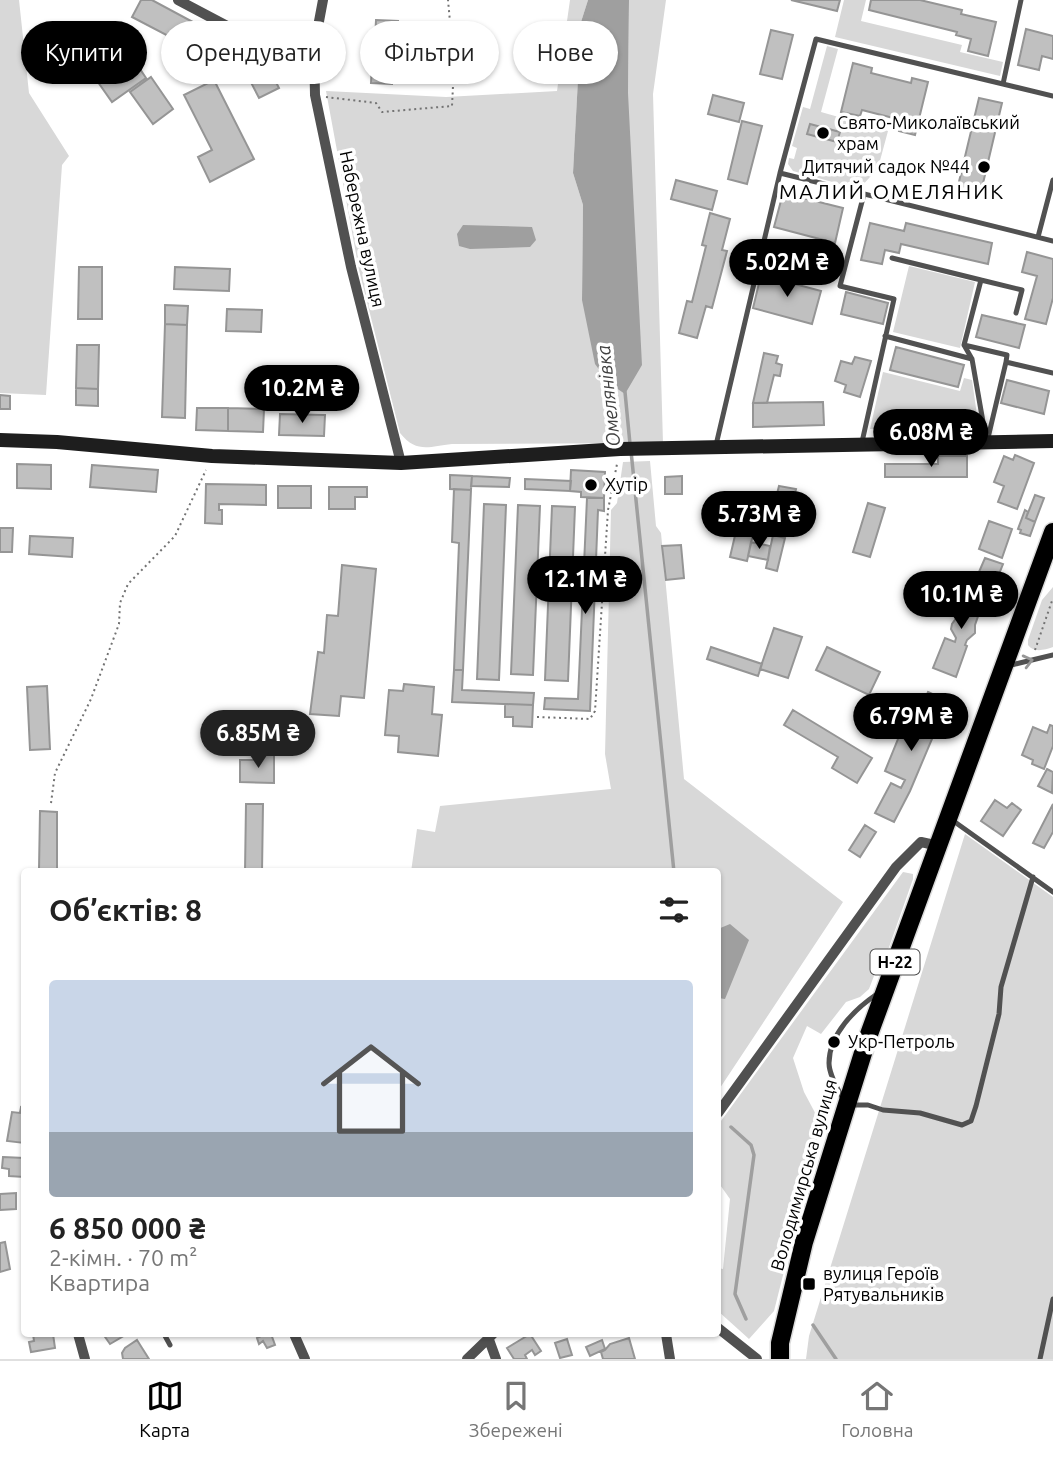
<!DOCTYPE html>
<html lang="uk">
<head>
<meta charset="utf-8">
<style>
  :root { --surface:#fff; --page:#f2f2f2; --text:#222; --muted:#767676; --line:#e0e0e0; --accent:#000 }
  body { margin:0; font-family:Ubuntu,sans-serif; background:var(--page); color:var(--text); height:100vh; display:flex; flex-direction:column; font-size:26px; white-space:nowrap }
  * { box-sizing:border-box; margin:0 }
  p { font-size:23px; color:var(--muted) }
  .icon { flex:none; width:38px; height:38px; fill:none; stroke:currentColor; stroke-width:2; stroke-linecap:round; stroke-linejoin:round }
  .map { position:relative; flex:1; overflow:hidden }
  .details { position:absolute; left:21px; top:868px; width:700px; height:469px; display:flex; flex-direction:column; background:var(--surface); border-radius:7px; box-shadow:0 2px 5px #0004 }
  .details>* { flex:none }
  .guide { position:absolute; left:21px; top:21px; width:700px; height:63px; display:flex; gap:14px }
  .price { position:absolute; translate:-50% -60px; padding:0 16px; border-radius:24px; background:var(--accent); color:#fff; font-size:23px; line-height:46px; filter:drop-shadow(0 2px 4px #0008) }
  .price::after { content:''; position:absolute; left:50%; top:42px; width:21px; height:16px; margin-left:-10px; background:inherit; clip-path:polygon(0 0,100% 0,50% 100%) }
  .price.on { background:#222; color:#fff }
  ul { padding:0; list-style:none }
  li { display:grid; align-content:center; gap:14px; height:371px; padding:0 28px }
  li+li { border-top:2px solid var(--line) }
  li span { display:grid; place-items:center; height:217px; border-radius:7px; color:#555 }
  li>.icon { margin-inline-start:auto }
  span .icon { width:126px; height:126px; fill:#fffc; stroke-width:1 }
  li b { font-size:30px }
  h2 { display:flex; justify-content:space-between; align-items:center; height:84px; padding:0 28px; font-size:30px }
  .pill { padding:0 24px; border-radius:32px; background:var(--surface); box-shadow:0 2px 5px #0004; font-size:24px; line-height:63px }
  .pill.on { background:var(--accent); color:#fff }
  .menu { display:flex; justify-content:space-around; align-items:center; height:98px; border-top:2px solid var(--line); background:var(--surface); font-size:19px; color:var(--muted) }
  .menu a { display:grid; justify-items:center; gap:4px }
  .menu .on { color:var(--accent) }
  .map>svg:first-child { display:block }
  .green { fill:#d8d8d8 }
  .water { fill:#9f9f9f }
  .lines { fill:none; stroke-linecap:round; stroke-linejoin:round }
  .stream { stroke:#9f9f9f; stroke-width:3.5 }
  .building { fill:#c0c0c0; stroke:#959595; stroke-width:2 }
  .primary-casing { stroke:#dbdbdb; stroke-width:21 }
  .path { stroke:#737373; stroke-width:2; stroke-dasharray:2 3.5; stroke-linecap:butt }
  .lane { stroke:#515151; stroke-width:5 }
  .street { stroke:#515151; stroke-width:10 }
  .secondary { stroke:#1e1e1e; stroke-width:14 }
  .primary { stroke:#000; stroke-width:18 }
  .oneway { stroke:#979797 }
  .poi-dot { fill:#000; stroke:#fff; stroke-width:2.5 }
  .labels { text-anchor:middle; stroke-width:7; stroke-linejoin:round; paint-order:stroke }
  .shield { fill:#fff; stroke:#4c4c4c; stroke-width:2 }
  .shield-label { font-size:16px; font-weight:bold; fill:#000 }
  .poi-label { font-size:18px; fill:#000; stroke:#fff; text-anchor:start }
  .street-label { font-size:18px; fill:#000; stroke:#fff }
  .water-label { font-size:19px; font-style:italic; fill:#404040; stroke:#fff }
  .quarter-label { font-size:21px; letter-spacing:2px; fill:#000; stroke:#fff }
</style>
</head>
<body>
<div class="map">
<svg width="1053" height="1359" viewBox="0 0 1053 1359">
  <rect width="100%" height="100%" fill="#fff"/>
  <path class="green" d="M0,0H19L29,93L69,156L62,165L46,395L0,393Z
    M570,0H588L581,22L573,173L583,205L582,300L628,93L629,0H666L653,94L663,443L452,444C428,447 416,453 400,433L359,270L326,91L446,97L557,91Z
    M844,0H866L861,21L962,45L960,52L1003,62L1000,76L835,37Z
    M827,46L838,49L821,112L888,131L878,168L861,187L854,188L793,171L788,164L789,158L794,159L797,148L792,146L803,107L810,109Z
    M803,252L842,261L839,277L799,267Z
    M909,266L975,282L960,348L893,332Z
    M883,372L960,391L964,378L972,380L979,429H870Z
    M650,461L656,526L661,533L684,779L843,902L718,1091V872H411L417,829L435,832L440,806L611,789L605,754L611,510L617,503L623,462Z
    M1053,587V647C1044,650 1034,653 1028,645V640L1042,600Z
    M965,834L1053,897V1359H806L809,1336Z
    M903,872L913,874V879L887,953L877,968L869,989L860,997L846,1002L821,1034L807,1026L793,1058L804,1092L821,1124L774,1311L749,1339L718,1311V1268L723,1269L730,1199L718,1182L720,1160L718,1159V1125Z"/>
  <path class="water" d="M588,0H629L628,93L642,365L625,394L609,383L595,364L582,300L583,205L573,173L581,22Z
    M463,225L532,227L536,240L530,247L470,249L459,246L457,234Z
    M730,924L749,940L725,999L718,998V929Z"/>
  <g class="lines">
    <path class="stream" d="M625,392L630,444
      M631,451L674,872
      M731,1127L751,1145L754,1155L735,1294L746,1319
      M813,1325L836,1359"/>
  </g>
  <path class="building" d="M141,0H152L204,28L193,49L132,17Z
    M791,0H840L837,11Z
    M871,0H920L962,10L961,14L996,22L988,56L968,51L971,39L956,35L957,32L869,10Z
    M376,20L398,21L397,41L375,40Z
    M1026,29L1053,36V59L1042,56L1039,70L1018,65Z
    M771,30L793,35L782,79L760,74Z
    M97,43L109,60L126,48L146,78L112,102L79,55Z
    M262,55L279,88L259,98L242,65Z
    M853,63L872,68L871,73L911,83L912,78L928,82L915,135L899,131L901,120L862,110L860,116L841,112Z
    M372,64L393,65L392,84L371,83Z
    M151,77L173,109L153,124L130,92Z
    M214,80L254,159L210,182L198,157L212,150L184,95Z
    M713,95L744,103L739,122L708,114Z
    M979,98L1002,103L980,196L957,190Z
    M742,121L762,126L747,184L728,179Z
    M810,124L840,132L837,142L807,134Z
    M676,180L717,191L712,210L671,199Z
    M783,193L843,208L835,243L774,227Z
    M710,213L730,219L722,250L727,251L712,308L706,306L697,338L679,333L687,301L692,302L706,246L702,245Z
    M870,223L904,231L906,223L992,243L988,264L901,244L899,253L885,250L882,264L861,260Z
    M1027,252L1053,259V298L1046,324L1025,319L1037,276L1022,272Z
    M79,267H102V319H78Z
    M175,267L230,269L229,291L174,289Z
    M761,275L821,291L812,324L753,308Z
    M846,292L888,303L883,324L841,314Z
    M165,305L188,306L187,325L165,324Z
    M227,309L262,310L261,332L226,331Z
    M982,315L1025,325L1019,348L976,337Z
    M165,324L187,325L185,418L162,417Z
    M77,345H99L98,389L76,388Z
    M896,347L964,365L958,387L890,370Z
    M764,353L778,356L776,363L782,365L780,376L774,375L767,403H753Z
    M855,357L871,361L860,397L844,392L846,385L835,381L841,361L852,364Z
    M1007,380L1049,391L1044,414L1001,403Z
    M76,388L98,389V406L76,405Z
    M0,395L10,396V409H0Z
    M823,402L824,425L753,427V403Z
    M197,408H228V431L196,430Z
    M228,408L264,409L263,432L228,431Z
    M280,414L325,415L324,436L279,435Z
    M1015,455L1034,463L1017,509L998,502L1004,486L994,482L1004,456L1013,460Z
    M938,456H967V477H885V464H938Z
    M17,464L51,465V489L17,488Z
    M92,465L158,470L156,492L90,487Z
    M571,470L605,472L604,498L581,497V492L570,491Z
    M450,475L472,476L471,490L450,489Z
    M472,476L510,478L509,487L471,486Z
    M682,476V494H665V477Z
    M525,479L571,481L570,491L525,489Z
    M206,484L266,485V505L219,504V510H222V524L205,523Z
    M278,486H311V508H278Z
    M779,486L796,489L788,523L778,520L782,499L776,498Z
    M329,487H367V497H355V509H329Z
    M454,489L471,490L463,670H454L459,543L452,542Z
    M1035,495L1044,498L1035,522L1026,518Z
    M587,498H604V511L598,510L590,711L544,709L545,698L578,699Z
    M868,503L885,508L870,557L853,552Z
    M484,504L506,505L499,680L477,679Z
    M518,505L540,506L533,675L511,674Z
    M552,506L575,507L568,681L545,680Z
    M1025,510L1028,512L1026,518L1035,522L1030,536L1020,533L1021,530L1018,529Z
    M989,521L1012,529L1002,558L979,549Z
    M737,527L754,530L747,561L730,557Z
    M0,528H13L12,552H0Z
    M773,535L785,538L777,571L766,568Z
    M30,536L73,538L72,557L29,554Z
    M751,542L770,546L768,560L748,556Z
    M681,545L684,578L666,580L662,546Z
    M985,558L1003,564L997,579L979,572Z
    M342,565L376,569L364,698L341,696L339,716L310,714L318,652L324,653L327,615L338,616Z
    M976,583L988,588L975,625V633L967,640L965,645L967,646L956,677L933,668L945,638L955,642L956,638L951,629L952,624L957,617L951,615L959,593L971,598Z
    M774,628L802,637L788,678L760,669Z
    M711,647L762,664L758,676L707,659Z
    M827,647L880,672L869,695L816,670Z
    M454,670H463L462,690L534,693L533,705L452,702Z
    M404,684L434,687L432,714L442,715L438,756L398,752L399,736L385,735L389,690L403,691Z
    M47,686L50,749L30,750L27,687Z
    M928,692L948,701L910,791L894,822L875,813L891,783L901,788L905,780L885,771L911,707L920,711Z
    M505,704L533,705L532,727L513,726V717H505Z
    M793,710L872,758L857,783L832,768L838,757L784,725Z
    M1050,725L1053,726V746L1044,769L1032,764L1033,760L1022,755L1033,727L1047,733Z
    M248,730H270V739L248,738Z
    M256,755H274V783L240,782V760H256Z
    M1047,769L1053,772L1052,793L1038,786Z
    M995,800L1007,808L1012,803L1021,810L1003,836L981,821Z
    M246,804H263L262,872H245Z
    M1053,804V832L1044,848L1033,843Z
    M40,811L57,812V870H39Z
    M865,825L876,832L860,857L849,850Z
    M21,1107L24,1108V1143L7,1141L12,1112L20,1113Z
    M3,1157L24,1158V1177L9,1176V1169L2,1168Z
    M16,1193V1209L0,1210V1194Z
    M5,1242L10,1269L0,1272V1243Z
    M33,1334H53L55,1348L31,1352L29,1342L34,1341Z
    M103,1334H127L110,1344Z
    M260,1334H271L275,1345L267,1348L263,1341L259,1344L257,1338L261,1336Z
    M530,1334L541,1351L535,1355L532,1350L525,1355L527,1359H514L507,1348Z
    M629,1338L635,1359H603L601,1352L605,1350L610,1344Z
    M567,1339L572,1355L560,1358L555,1343Z
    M137,1340L149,1359H123L122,1353L125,1348Z
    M602,1340L605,1349L590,1356L586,1347Z"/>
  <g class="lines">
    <defs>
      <path id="primary" d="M780,1359V1343L804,1242L868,1037L1053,532"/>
    </defs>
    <use href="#primary" class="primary-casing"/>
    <path class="path" d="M326,97L376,103L382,112L452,106L454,66L448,0
      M1035,650L1053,598
      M537,717L590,719L595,711L608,510L617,464
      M51,803L55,773L91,699L119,624L120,603L128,584L175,536L206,470"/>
    <path class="lane" d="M1003,84L1021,0
      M780,173L1053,241
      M1038,237L1053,180
      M892,258L981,280
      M885,336L972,359
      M964,345L1007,355L1006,362
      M988,438L1006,362L1053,373
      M986,439L972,359L964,345L981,280L1022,290L1016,313
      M862,442L894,299L840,286L864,194
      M716,445L780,173L816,39L1053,96
      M1007,666L1053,655
      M952,820L1053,892
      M843,1099C838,1089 829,1075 829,1063C829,1034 855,1009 877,994
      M849,1105H868L883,1110L920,1113L962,1125L971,1121L976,1106L999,1014L1001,987L1033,877
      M164,1334L170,1345
      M1040,1359L1053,1299"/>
    <path class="street" d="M178,0L229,27L314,48
      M323,0L314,48L315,95L351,267L401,463
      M718,1113L896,867L921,842L939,846
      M718,1328L757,1359
      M78,1334L85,1359
      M294,1334L305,1359
      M666,1334L670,1359
      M488,1337L496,1359
      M467,1359L493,1334"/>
    <path class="secondary" d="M0,440L57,442L212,456L401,463L620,449L1053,441"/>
    <use href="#primary" class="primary"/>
  </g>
  <defs><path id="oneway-chevron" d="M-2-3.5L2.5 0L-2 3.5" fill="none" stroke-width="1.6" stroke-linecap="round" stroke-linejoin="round" transform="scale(1.75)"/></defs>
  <use class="oneway" href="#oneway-chevron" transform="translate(1028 661) rotate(-14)"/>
  <g class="poi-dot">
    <circle cx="823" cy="133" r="7"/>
    <circle cx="984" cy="167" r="7"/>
    <circle cx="591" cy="485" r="7"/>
    <circle cx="834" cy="1042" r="7"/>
    <rect x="802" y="1277" width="14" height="14" rx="3.5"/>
  </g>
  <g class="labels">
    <rect class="shield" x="870.5" y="949.5" width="49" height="25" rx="5"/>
    <g class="shield-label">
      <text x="895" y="968">Н-22</text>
    </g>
    <g class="poi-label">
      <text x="837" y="129">Свято-Миколаївський<tspan x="837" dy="21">храм</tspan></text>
      <text x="970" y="173" text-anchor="end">Дитячий садок №44</text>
      <text x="605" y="491">Хутір</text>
      <text x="848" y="1048">Укр-Петроль</text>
      <text x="823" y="1280">вулиця Героїв<tspan x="823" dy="21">Рятувальників</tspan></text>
    </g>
    <g class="street-label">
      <text transform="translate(362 229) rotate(78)" y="6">Набережна вулиця</text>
      <text transform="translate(804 1175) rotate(-74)" y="6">Володимирська вулиця</text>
    </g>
    <g class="water-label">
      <text transform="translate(608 396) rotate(-96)" y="7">Омелянівка</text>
    </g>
    <g class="quarter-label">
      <text x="892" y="199">МАЛИЙ ОМЕЛЯНИК</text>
    </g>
  </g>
</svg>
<b class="price" style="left:787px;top:299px">5.02M ₴</b>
<b class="price" style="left:302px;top:425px">10.2M ₴</b>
<b class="price" style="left:931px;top:469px">6.08M ₴</b>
<b class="price" style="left:759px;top:551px">5.73M ₴</b>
<b class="price" style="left:585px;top:616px">12.1M ₴</b>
<b class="price" style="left:961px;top:631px">10.1M ₴</b>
<b class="price" style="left:911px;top:753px">6.79M ₴</b>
<b class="price on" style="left:258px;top:770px">6.85M ₴</b>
<div class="guide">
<a class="pill on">Купити</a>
<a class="pill">Орендувати</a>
<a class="pill">Фільтри</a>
<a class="pill">Нове</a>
</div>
<section class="details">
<h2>Об’єктів: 8<svg class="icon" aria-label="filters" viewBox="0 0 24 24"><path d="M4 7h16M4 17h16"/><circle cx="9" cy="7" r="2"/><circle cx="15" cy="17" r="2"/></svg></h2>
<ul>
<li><span style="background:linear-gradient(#c9d6e8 70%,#9aa5b1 0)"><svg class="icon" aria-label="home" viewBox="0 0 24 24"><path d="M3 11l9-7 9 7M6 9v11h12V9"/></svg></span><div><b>6 850 000 ₴</b><p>2-кімн. · 70 m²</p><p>Квартира</p></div></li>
</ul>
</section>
</div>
<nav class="menu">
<a class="on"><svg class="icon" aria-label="map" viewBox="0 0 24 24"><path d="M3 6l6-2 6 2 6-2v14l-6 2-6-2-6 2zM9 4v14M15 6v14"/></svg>Карта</a>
<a><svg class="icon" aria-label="saved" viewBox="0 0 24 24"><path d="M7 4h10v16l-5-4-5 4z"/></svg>Збережені</a>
<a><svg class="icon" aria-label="home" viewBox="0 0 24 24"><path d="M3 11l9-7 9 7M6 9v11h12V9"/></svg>Головна</a>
</nav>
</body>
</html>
